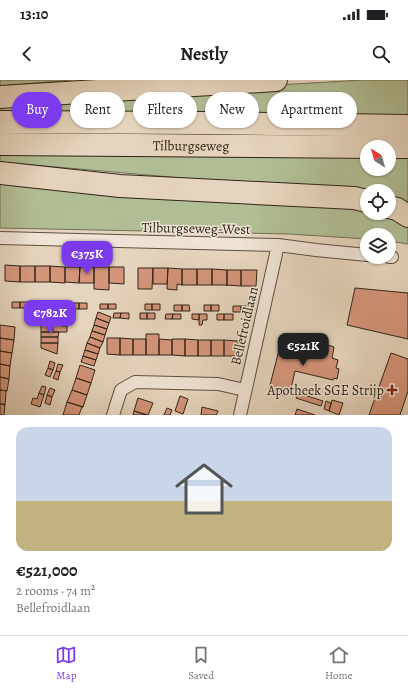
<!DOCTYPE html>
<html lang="en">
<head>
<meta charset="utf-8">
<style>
  :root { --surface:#fff; --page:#f6f6f6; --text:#202124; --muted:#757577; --line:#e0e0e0; --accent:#7c3aed }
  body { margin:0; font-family:Alegreya,serif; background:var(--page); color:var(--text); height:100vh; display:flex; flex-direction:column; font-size:15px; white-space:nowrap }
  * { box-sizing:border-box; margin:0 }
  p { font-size:13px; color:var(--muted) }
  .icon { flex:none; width:22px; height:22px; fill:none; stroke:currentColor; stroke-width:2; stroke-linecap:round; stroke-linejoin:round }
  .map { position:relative; height:335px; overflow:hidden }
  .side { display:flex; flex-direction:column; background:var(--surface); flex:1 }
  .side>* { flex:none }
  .guide { position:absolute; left:12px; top:12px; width:384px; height:36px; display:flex; gap:8px }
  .needle { width:26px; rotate:323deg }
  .buttons { position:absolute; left:360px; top:60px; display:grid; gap:8px }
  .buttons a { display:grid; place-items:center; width:36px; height:36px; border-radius:50%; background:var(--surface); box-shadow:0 1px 3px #0004; font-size:20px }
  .price { position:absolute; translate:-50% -34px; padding:0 9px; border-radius:8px; background:var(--accent); color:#fff; font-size:13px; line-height:26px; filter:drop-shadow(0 1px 2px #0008) }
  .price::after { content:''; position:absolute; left:50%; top:24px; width:12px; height:9px; margin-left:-6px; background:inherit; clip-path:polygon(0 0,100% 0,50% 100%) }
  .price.active { background:#222; color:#fff }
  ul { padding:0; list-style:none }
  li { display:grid; align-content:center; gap:8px; height:212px; padding:0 16px }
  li+li { border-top:1px solid var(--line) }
  li span { display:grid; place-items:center; height:124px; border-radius:12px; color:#555 }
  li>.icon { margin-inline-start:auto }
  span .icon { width:72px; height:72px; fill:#fffc; stroke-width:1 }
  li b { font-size:17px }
  .chip { padding:0 14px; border-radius:18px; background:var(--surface); box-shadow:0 1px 3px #0004; font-size:14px; line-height:36px }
  .chip.active { background:var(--accent); color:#fff }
  .status { display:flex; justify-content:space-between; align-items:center; height:28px; padding:0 20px; background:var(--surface); direction:ltr }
  .status svg { height:11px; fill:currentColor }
  header { display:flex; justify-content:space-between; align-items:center; height:52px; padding:0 16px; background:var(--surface); font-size:18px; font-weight:600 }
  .tabs { display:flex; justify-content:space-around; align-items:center; height:56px; border-top:1px solid var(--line); background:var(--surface); font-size:11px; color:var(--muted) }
  .tabs a { display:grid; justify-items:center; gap:2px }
  .tabs .active { color:var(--accent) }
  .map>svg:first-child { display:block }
  .green { fill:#b1be95; stroke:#707156 }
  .building { fill:#d5957b; stroke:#302417 }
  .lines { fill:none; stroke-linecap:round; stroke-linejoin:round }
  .street-casing { stroke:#5e5041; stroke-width:14 }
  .highway-casing { stroke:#302417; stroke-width:24 }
  .street { stroke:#efe4d5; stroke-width:12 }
  .highway { stroke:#e6d5be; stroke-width:22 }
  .poi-dot { fill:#8f2418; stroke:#efe4d5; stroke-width:1.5 }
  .labels { text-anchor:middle; stroke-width:3; stroke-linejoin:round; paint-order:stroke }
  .street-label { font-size:14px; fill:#302417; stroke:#efe4d5 }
  .poi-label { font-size:14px; fill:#302417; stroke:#efe4d5; text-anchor:end }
</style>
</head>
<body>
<div class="status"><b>13:10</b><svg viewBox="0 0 49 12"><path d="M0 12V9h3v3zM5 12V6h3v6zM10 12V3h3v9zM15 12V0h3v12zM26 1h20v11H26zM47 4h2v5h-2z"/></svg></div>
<header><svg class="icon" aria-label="back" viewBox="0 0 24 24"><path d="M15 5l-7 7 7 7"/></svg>Nestly<svg class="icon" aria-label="search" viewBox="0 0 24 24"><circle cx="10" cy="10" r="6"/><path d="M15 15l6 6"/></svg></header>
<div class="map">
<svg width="408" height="335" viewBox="0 0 408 335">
  <rect width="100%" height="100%" fill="#e6d5be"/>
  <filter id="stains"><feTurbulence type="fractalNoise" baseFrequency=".005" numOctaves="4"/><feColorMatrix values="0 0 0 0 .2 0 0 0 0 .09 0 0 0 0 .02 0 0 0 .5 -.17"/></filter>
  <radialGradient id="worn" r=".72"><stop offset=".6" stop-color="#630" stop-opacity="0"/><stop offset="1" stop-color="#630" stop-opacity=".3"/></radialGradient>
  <path class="green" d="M0,0H71L0,6Z
    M363,0H408V38L0,36V22L54,18Z
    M0,73L367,76V89H389V76H408V131L389,120V111L318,110L0,82Z
    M0,95L367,128V133H387L408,143V164L389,161V155H367V159L289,154L0,148Z"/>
  <path class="building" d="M5,185L20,186V202L5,201Z
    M20,186H35V202H20Z
    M35,186H50V202H35Z
    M50,186L65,187V203L50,202Z
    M65,187H80L79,203L65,202Z
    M80,187H94V203H79Z
    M94,187H109V210L94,209Z
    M109,187H124V204L109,203Z
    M138,188H153L152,209H138Z
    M153,188H168L167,204H153Z
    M168,188L182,189V205L177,204V210L167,209Z
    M182,189H197V205H182Z
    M197,189H212V205H197Z
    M212,189L227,190V206L226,205H212Z
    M227,190H241V206L227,205V206Z
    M241,190H257L256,206H241Z
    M355,208L408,213V259L347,245Z
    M12,222H20V228H12Z
    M20,222H28V228H20Z
    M42,223H49V228H41Z
    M49,223H57V228H49Z
    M71,223H79V229H71Z
    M79,223H87V229H79Z
    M100,224H108V229H100Z
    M108,224H116V229H108Z
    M145,224H152V230H145Z
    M152,224H160V230H152Z
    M174,225H182V231H174Z
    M182,225H189L190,231H182Z
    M204,225H211V231H204Z
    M211,225H219V231H211Z
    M233,226H241V232H233Z
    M241,226H248V232H241Z
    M98,232L111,237L109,243L96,238Z
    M114,233H121L120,238H113Z
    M121,233H129V239L120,238Z
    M140,233H147V239H140Z
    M147,233H155V239H147Z
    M166,234H173L172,239H165Z
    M173,234H181V239H172Z
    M192,234H199V240L192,239Z
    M199,234H207V240H203L202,245H199Z
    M217,234H224V240H217Z
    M224,234H233V240H224Z
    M41,238L50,239V252H41Z
    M96,238L109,243L107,249L94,245Z
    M53,239H67V246L53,245Z
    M0,245L15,247L14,260L0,258Z
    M53,245L67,246V252H53Z
    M94,245L107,249L105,255L92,251Z
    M92,251L105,255L103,262L90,257Z
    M41,252H59L58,257H41Z
    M146,254H159V275H146Z
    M41,257H58V263H41Z
    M90,257L103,262L100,268L87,263Z
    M0,258L14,260L12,273L0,271Z
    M107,258H120V275L107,274Z
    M120,258L133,259V275H120Z
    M133,259H146V275H133Z
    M159,259L172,260V275H159Z
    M172,259H185V276L172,275Z
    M185,259L198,260V276H185Z
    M198,260H211V276H198Z
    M211,260H224V276H211Z
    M224,260L237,261L238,260V276H224Z
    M319,262L334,267L332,278L338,280L336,288L339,289L337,299L334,298L333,300L295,291L290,313H287L286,316L277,313V311L269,309L279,270L298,275L300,271L316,275Z
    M41,263H58L57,274L41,268Z
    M87,263L100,268L98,274L85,270Z
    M85,270L98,274L96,280L83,276Z
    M0,271L12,273L10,286L0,284Z
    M391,273L408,279V311L400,335H369Z
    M83,276L96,280L94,286L81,282Z
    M50,281L55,283L53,290L48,288Z
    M0,284L10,286L9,299L0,297Z
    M58,284L63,285L60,292L56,291Z
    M80,285L95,290L91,303L76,298Z
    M48,288L53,290L50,297L45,295Z
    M56,291L60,292L58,300L53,298Z
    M0,297L9,299L7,311L0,310Z
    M76,298L91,303L87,315L72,310Z
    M42,306L46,307L44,315L39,313Z
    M50,308L55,310L52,317L47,315Z
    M0,310L7,311L6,312L5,325L0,324Z
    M72,310L87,315L83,327L67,322Z
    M39,313L44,315L40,327L31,324L33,318L37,319Z
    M298,313L323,321L321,326L296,318Z
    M47,315L52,317L50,325L45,323Z
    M180,316L188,319L183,334L175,331Z
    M138,318L153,323L148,335L134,331Z
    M332,320L343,323L339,335L329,331Z
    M326,321L331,323L329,331L324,329Z
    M67,322L83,327H82L79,335H63Z
    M0,324H5L4,335H0Z
    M202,327L218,331L216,335H201Z
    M167,328L172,330L170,335H164Z
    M297,329L315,335H295Z
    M134,331L146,335H133Z"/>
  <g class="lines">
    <defs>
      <path id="street" d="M0,158L278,165L316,170L367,175
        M389,177H392
        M113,335L121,310L135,302L218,304L245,310
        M240,335L278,165"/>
      <g id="highway">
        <path d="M0,17L276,0"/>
        <path d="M0,42L204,43L408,46"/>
        <path id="s1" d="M0,64L382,67"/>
        <path d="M389,67H408"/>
        <path d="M0,93L120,106L354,118L367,121"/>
        <path d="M389,127L397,129L408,136"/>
      </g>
    </defs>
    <use href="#street" class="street-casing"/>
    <use href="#highway" class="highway-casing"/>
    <use href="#street" class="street"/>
    <use href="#highway" class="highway"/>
  </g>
  <path class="poi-dot" d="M390 304h4v4h4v4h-4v4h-4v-4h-4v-4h4z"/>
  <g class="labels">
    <g class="street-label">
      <text dy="5" stroke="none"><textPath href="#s1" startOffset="191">Tilburgseweg</textPath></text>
      <text transform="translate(196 148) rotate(1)" y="5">Tilburgseweg-West</text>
      <text transform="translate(244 246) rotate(-77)" y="5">Bellefroidlaan</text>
    </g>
    <g class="poi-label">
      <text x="384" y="315">Apotheek SGE Strijp</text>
    </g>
  </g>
  <rect width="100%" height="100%" filter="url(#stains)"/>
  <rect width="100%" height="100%" fill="url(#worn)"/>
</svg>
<div class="buttons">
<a><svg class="needle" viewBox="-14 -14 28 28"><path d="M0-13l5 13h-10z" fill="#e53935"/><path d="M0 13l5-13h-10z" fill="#757577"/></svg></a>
<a><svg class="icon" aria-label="locate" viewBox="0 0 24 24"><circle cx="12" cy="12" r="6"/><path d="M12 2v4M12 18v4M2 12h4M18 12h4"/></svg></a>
<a><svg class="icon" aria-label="layers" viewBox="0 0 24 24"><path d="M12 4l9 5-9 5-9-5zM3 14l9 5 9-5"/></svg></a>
</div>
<b class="price" style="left:87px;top:195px">€375K</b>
<b class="price" style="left:50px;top:254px">€782K</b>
<b class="price active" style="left:303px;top:287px">€521K</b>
<div class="guide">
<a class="chip active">Buy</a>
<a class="chip">Rent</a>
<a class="chip">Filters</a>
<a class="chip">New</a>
<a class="chip">Apartment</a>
</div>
</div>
<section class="side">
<ul>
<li><span style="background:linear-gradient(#c9d6e8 60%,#c2b280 0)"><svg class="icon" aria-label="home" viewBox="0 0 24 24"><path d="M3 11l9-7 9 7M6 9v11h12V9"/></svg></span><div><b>€521,000</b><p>2 rooms · 74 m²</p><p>Bellefroidlaan</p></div></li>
</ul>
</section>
<nav class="tabs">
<a class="active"><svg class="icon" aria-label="map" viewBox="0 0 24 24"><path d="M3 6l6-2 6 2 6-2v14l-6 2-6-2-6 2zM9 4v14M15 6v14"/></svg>Map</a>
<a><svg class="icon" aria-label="saved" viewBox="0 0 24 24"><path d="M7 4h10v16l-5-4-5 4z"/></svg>Saved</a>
<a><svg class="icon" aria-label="home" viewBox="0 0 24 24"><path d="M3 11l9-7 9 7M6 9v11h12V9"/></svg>Home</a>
</nav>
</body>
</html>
